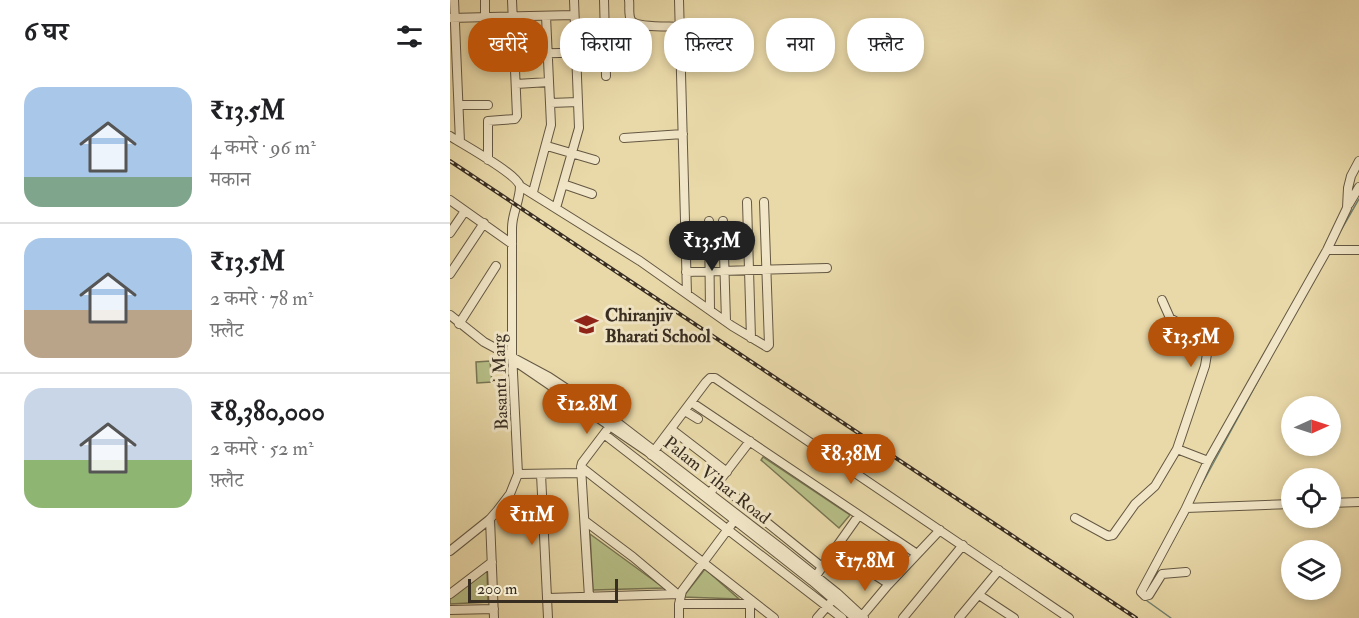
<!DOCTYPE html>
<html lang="hi">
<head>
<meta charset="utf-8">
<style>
  :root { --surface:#fff; --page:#f6f6f6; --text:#202124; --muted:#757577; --line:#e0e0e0; --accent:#b45309 }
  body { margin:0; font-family:"IM FELL Double Pica","Noto Serif Devanagari",serif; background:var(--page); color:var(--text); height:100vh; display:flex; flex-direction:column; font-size:22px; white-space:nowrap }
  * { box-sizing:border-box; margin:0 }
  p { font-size:20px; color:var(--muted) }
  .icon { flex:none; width:33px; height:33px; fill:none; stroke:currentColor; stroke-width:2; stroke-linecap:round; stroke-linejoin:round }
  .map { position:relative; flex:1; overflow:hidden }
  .details { display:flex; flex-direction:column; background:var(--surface); width:450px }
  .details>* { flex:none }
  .guide { position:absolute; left:18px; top:18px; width:570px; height:54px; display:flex; gap:12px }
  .needle { width:39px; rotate:87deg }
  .fabs { position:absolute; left:831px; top:396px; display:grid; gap:12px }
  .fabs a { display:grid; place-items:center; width:60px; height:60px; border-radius:50%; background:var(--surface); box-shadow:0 3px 9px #0003; font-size:30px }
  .scale { position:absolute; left:18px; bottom:15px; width:150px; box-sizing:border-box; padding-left:6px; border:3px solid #382d21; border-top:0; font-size:16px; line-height:21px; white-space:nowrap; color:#382d21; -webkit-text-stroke:4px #f1e6c7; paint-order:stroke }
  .price { position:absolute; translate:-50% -51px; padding:0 14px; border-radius:21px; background:var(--accent); color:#fff; font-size:20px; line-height:39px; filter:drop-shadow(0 2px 3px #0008) }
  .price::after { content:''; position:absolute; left:50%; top:36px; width:18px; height:14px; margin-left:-9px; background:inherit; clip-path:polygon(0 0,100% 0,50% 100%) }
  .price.active { background:#222; color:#fff }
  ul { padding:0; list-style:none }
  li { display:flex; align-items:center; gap:18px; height:150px; padding:0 24px }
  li+li { border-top:2px solid var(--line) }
  li span { display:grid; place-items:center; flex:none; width:168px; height:120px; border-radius:18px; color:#555 }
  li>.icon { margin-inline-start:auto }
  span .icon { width:72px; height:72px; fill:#fffc; stroke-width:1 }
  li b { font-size:26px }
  h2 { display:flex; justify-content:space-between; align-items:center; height:72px; padding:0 24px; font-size:26px }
  .tag { padding:0 21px; border-radius:24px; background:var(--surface); box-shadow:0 3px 9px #0003; font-size:21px; line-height:54px }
  .tag.active { background:var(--accent); color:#fff }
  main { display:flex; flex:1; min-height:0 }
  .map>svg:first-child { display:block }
  .green { fill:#b7bf87; stroke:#787654; stroke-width:1.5 }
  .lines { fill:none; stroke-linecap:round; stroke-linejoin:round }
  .stream { stroke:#718271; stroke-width:1.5 }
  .minor-casing { stroke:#645843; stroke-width:10 }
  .minor { stroke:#f1e6c7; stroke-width:8 }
  .rail-casing { stroke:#382d21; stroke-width:4 }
  .rail { stroke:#f1e6c7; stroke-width:1.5; stroke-dasharray:4.5; stroke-linecap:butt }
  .labels { text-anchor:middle; stroke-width:6; stroke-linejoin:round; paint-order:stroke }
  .poi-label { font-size:18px; font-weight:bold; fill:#382d21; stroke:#f1e6c7; text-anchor:start }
  .street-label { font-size:18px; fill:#382d21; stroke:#f1e6c7 }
</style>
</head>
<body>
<main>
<section class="details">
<h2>6 घर<svg class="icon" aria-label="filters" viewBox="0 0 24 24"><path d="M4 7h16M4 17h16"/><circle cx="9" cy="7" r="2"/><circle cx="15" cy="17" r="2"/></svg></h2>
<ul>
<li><span style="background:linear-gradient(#a9c7e8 75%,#7fa58c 0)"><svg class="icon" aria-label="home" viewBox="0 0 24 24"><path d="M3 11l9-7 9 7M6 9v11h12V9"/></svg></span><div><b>₹13.5M</b><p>4 कमरे · 96 m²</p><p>मकान</p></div></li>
<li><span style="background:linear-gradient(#a9c7e8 60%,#b9a48a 0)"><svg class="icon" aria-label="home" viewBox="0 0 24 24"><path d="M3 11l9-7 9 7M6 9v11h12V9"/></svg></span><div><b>₹13.5M</b><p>2 कमरे · 78 m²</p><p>फ़्लैट</p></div></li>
<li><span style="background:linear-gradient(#c9d6e8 60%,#8fb573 0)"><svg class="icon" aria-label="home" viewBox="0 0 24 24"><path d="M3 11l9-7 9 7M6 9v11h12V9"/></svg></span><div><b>₹8,380,000</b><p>2 कमरे · 52 m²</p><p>फ़्लैट</p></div></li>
</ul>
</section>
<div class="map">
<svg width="909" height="618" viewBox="0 0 909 618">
  <rect width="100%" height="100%" fill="#e9d9a9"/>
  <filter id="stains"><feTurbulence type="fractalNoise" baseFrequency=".00333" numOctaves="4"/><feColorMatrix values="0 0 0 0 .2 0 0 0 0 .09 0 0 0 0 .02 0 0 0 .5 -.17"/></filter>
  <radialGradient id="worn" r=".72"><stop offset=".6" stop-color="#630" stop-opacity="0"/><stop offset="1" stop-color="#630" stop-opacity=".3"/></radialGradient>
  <path class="green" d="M40,361L42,382L27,383L26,362Z
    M313,457L400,515L389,528L311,460Z
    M140,534L214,588L143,590Z
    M255,569L289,599L233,597Z
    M37,570L38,602L0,604V598L9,588Z"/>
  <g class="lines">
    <path class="stream" d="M887,237L909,199
      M746,495L821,357
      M716,553L738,513
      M693,598L721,618"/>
    <defs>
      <path id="minor" d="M4,0L10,142
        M35,0V17
        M154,0L156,76
        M179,0C180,5 178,15 181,20C186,28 220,26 230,27
        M229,0L237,294
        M0,18L124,15
        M64,54L155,52
        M66,84L99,82
        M100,103L128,102
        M11,105H38
        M0,136C14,145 66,173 70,186
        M174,138L233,134
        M97,146L145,160
        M38,160V121L65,119L67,116L62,0
        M113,184L142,194
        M70,186L190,261L282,326L317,347L319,345L314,202
        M83,192L101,125L96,16
        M0,200L62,244
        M297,202L301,338
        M899,204L909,187
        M106,208L129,128L124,0
        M259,221L260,310
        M273,221L276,321
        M0,233L15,211
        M877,250H909
        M236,272L377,268
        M0,274L34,223
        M0,315L34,342L99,377L164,420L332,549L387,593L414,618
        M9,324L46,266
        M66,362L198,452L362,581L405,618
        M241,402L467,554
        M235,411L248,419
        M221,429L277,472
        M154,434L392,618
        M727,449L758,461
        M201,455L256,382L260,378H265L619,618
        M131,467L324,618
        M68,474L131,473
        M91,474L98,618
        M268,483L372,567
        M257,497L300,441
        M880,503L909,502
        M736,508L842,504
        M625,518L658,536L663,535L685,504L705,486L727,449L755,366L758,348L749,335L720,318L712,300
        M40,519L44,618
        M135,521L183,557L226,593
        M385,549L439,584
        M0,551L40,519L47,511L60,494L68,474L62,353V228C62,213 70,201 70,186
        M736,572L712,574L699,595L695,596L691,592L735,510L758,461L877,250L897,208L898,188L901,176L909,161
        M363,580L409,515
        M0,594L42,562
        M529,595L564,618
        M139,597L131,467L132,463L157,430
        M98,598L230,594
        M300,600V618
        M229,604H300
        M0,610L44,609
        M412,616L438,585L490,530
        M229,618V604L232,591L281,525
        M367,618L380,603
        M453,618L513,545
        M509,618L549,570"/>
    </defs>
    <use href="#minor" class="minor-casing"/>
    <use href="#minor" class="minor"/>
    <defs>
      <path id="rail" d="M0,161L686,618"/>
    </defs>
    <use href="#rail" class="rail-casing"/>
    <use href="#rail" class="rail"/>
  </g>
  <defs>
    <symbol id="school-bare" viewBox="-9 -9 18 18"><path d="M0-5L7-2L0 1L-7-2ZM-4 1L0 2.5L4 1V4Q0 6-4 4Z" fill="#8f2418" stroke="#f1e6c7" stroke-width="2.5" paint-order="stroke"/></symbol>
  </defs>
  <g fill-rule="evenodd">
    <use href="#school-bare" x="120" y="308" width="33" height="33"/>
  </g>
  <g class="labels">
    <g class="poi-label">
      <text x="155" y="321">Chiranjiv<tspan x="155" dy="21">Bharati School</tspan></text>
    </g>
    <g class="street-label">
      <text transform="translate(50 382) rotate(-92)" y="6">Basanti Marg</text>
      <text transform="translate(267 480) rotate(38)" y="6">Palam Vihar Road</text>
    </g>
  </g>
  <rect width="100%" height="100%" filter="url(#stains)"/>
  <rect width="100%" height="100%" fill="url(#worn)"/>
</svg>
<div class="fabs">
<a><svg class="needle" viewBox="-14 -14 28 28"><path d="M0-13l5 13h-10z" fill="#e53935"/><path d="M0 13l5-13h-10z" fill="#757577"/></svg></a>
<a><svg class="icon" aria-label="locate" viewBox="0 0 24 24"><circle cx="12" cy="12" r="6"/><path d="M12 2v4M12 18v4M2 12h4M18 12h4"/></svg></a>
<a><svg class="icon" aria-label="layers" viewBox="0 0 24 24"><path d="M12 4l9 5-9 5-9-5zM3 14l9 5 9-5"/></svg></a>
</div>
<div class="scale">200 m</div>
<b class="price active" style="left:262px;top:272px">₹13.5M</b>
<b class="price" style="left:741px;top:368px">₹13.5M</b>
<b class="price" style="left:137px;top:435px">₹12.8M</b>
<b class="price" style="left:401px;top:485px">₹8.38M</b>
<b class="price" style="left:82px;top:546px">₹11M</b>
<b class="price" style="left:415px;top:592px">₹17.8M</b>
<div class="guide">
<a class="tag active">खरीदें</a>
<a class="tag">किराया</a>
<a class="tag">फ़िल्टर</a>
<a class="tag">नया</a>
<a class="tag">फ़्लैट</a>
</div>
</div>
</main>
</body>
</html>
